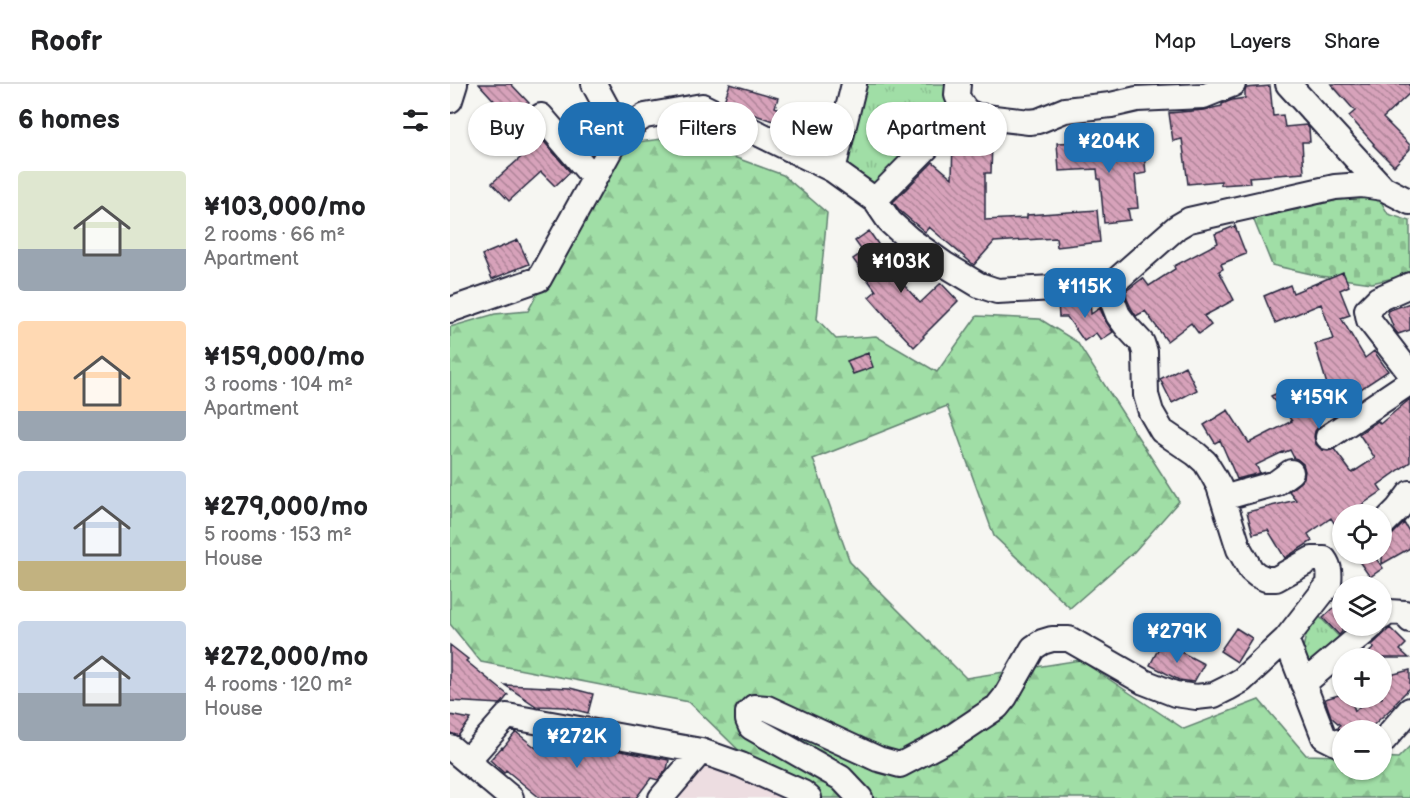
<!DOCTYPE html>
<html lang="en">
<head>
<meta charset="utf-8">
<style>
  :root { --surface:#fff; --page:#f2f2f2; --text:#202124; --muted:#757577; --line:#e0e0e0; --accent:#1f6fb2 }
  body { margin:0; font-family:"Balsamiq Sans",sans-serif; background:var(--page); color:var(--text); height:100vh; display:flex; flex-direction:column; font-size:22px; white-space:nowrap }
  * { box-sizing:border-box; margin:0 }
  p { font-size:20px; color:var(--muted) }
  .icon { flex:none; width:33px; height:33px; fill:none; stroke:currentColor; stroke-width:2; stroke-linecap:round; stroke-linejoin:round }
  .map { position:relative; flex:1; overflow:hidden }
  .drawer { display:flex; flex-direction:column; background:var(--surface); width:450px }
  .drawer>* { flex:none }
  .guide { position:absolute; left:18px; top:18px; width:570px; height:54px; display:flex; gap:12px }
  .controls { position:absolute; left:882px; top:420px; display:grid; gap:12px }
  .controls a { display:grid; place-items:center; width:60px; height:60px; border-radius:50%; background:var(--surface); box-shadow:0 2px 4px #0004; font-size:30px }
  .price { position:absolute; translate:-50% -51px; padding:0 14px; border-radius:12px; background:var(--accent); color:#fff; font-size:20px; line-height:39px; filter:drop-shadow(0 2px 3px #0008) }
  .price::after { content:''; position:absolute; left:50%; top:36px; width:18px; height:14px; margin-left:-9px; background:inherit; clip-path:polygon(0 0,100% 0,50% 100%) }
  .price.on { background:#222; color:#fff }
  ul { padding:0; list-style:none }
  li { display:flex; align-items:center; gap:18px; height:150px; padding:0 18px }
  li span { display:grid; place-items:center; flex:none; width:168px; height:120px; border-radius:6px; color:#555 }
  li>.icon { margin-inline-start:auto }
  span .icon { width:72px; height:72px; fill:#fffc; stroke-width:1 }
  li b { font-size:26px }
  h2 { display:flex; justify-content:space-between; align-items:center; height:72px; padding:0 18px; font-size:26px }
  .pill { padding:0 21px; border-radius:27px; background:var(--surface); box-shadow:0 2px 4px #0004; font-size:21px; line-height:54px }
  .pill.on { background:var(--accent); color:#fff }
  header { display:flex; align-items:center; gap:36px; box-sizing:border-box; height:84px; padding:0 30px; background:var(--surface); border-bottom:2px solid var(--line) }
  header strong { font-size:28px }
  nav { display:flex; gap:33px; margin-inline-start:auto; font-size:21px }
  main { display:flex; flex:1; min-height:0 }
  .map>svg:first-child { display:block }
  .built { fill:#eddde1 }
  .grass { fill:url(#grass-tufts); stroke:#618070; stroke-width:1.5 }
  .forest { fill:url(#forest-firs); stroke:#618070; stroke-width:1.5 }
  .cemetery { fill:url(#cemetery-stones); stroke:#618070; stroke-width:1.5 }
  .building { fill:url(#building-back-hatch); stroke:#22223b; stroke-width:1.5 }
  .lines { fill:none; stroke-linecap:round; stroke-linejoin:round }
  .minor-casing { stroke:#22223b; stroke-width:28 }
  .minor { stroke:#f6f6f2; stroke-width:24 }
</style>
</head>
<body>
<header>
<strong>Roofr</strong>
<nav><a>Map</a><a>Layers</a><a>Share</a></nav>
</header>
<main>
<section class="drawer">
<h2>6 homes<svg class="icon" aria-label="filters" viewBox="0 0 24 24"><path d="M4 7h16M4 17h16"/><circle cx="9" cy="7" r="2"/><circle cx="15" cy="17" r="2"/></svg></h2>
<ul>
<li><span style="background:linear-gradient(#dfe7d0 65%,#9aa5b1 0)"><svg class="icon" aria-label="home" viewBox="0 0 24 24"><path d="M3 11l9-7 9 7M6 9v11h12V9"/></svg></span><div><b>¥103,000/mo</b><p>2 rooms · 66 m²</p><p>Apartment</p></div></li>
<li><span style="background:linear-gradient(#ffd9b3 75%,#9aa5b1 0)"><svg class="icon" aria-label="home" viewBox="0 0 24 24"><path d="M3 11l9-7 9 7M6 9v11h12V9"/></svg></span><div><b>¥159,000/mo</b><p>3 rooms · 104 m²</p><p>Apartment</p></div></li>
<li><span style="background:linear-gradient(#c9d6e8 75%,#c2b280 0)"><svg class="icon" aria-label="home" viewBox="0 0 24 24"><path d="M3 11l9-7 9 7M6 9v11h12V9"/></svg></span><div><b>¥279,000/mo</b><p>5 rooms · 153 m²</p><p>House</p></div></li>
<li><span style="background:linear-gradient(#c9d6e8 60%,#9aa5b1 0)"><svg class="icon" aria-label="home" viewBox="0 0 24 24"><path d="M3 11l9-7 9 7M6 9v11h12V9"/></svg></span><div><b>¥272,000/mo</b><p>4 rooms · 120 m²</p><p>House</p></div></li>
</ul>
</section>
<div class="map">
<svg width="960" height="714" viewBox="0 0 960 714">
  <defs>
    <pattern id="grass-tufts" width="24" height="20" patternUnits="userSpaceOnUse" patternTransform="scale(1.5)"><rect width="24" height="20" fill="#a0dea6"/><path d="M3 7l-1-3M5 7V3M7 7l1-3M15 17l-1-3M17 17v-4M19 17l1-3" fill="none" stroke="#8abe90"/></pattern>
    <pattern id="forest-firs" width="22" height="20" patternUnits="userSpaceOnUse" patternTransform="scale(1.5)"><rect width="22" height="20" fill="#a0dea6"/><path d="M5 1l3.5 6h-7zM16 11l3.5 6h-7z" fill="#8abe90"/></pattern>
    <pattern id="cemetery-stones" width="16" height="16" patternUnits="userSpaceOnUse" patternTransform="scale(1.5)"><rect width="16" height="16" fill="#a0dea6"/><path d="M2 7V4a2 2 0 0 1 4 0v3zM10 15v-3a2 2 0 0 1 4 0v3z" fill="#8abe90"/></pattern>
    <pattern id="building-back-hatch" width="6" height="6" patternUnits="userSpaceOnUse" patternTransform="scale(1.5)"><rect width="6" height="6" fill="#d7a2ba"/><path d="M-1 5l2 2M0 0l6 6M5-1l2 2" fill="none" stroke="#ae8498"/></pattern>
  </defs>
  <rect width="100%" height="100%" fill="#f6f6f2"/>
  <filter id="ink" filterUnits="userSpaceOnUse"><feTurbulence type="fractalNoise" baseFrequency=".0167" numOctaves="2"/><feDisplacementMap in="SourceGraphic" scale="12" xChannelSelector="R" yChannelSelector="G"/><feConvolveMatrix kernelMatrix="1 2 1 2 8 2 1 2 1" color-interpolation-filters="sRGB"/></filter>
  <g filter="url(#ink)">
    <path class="built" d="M253,680L279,682L343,714H225Z"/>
    <path class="grass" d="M413,0H501L499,27L425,100C411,98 398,87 394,74Z
      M867,530L894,558L872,577L856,578L853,564L859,538Z"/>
    <path class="forest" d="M229,53L333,91L377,129L367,235L386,255L426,252L487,288L527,232L590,235L627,258L729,417L684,468L620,524L544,452L497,322L363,375L400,478L516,594L630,576L734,645L809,616L856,671L892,672V686H932V673L948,674L960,662V714H338L239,618L31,578L0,540V243L45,230L78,227L128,133L171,60Z"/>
    <path class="cemetery" d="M928,112L938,130L960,137V190L922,199L870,192L822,181L803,134L902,113Z"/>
    <path class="building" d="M29,0H61L79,19L70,27L77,35L80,41L120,88L105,102L91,88L59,117L42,99L77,68L65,54L66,52L44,28L50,23Z
      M280,0L328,14L325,23L355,36L351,46L346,44L344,50L327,42L329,39L299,29L274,17Z
      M881,0H960V9L933,34L960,61V65L944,82L923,61L924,60L899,32L905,27Z
      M820,2L823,32L833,31L835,43L856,41L859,44L860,58H852L854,89L799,93L800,99L771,101V97L738,100L732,55L723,57L719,29L754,26L772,22V20L782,16L795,14V8L796,4Z
      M137,30L151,47L135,62L121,45Z
      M503,57L542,58L541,89H535V136L577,134V131L647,126L650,158L607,163L606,154L544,158L524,181L479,143L475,148L450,127L443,118L483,78L502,94Z
      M633,58V67L693,60L696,89L685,91L688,124L678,125L680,136L654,139L650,95H648L647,85L609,87L607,59Z
      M785,142L796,170L771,180L773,185L769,187L784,216L754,232L761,241L749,250L741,239L717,257L695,227L686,232L681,224L677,215L676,207L693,194L699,202L725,185L724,182L768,159L765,150Z
      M419,147L441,179L437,182L470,219L491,199L508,217L473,252L474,253L464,263L449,247L419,213L426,207L403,175L413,168L405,157Z
      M68,156L79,180L42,195L32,171Z
      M893,188L899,202L890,206L900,231L891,234L915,274L924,267L938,287L906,308L908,310L893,322L891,319L866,337L869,342L865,347L864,353L866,360L872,366L878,367L884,365L902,389L925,374L909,350L928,337L930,340L960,315V378L928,401L932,407L898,430H892V451L881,434L858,450L862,457L835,474L818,446L803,450L797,428L846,416L839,407L849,399L854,394L855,387L853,380L847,375L844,374L840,366L833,369V368L806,381L810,389L787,395L770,356L765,359L754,341L778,326L799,359L842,337L821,312L840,303L855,322L878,304L865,260L884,255L871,220L825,239L814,212L840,201L843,209Z
      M640,216L641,230L650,224L655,236L663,248L651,256L646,249L634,257L617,233H609L608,218Z
      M960,219V246L948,250L944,245L937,227Z
      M418,269L423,283L403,290L397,277Z
      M735,282L747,306L722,319L710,295Z
      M954,439L960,449V464L932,480V455H936L942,451Z
      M918,470H923L933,484L920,493L908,476Z
      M892,516V548L889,551L873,534Z
      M786,544L802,554L787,578L770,567Z
      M940,544L956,560L950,566L959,574H912L924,564L922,561Z
      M712,558L754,580L744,598L729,596L700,581Z
      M0,561L18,575L16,577L58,611L51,620L0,617Z
      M960,586V604L944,620L945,621L918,646H893L888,644L890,641L881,633L875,615L892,610V614H901L905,627L918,614H932V593Z
      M55,601L120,604L143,610L138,629L115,623L86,622Z
      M0,631L21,635L8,652L0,649Z
      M66,648L86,664L89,652L219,676L217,685L208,696L201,694L186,714H90L56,686L54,689L40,676L52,663L53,664Z"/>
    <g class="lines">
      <defs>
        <path id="minor" d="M144,0L170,48
          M508,0L507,11L510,18L516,27L527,32L579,38L588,37L615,26L661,21L687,15L753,12L783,0
          M838,0L933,104
          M0,16L5,0
          M91,32L144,94
          M383,86L404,0
          M425,116L515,25
          M960,201L928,215L917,226L919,236L960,289
          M0,226L89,195L170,48L195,32L252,22L383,86L425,116L440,138L459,155L494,180L529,201L547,207L661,201L727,143L739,136L885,103L912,101L933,104L960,118
          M878,353L960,298
          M773,414L826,399L841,388
          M932,441L948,425L960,409
          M932,533L938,528L955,529L960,536
          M836,555L874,653L892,662
          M853,600L922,542
          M932,658L960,626
          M0,663L61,714
          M17,677L57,632L251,667L291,681L353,709L359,714
          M211,714L251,667
          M410,714L391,694L301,643L298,636V629L304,623L317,624L428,675L450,681L499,655L547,623L555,613L583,564L592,558L602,555H619L694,598L725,610L746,613L764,611L778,604L792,596L836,555L879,500C880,490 880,483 874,475H862L826,495H816L807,491L801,486L789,465L769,402L763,391L755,378L746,370L712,347L701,328L696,311L695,268L692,259L677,243L668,231L663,218L661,201"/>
      </defs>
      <use href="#minor" class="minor-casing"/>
      <use href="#minor" class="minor"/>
    </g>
  </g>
</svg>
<div class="controls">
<a><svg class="icon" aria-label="locate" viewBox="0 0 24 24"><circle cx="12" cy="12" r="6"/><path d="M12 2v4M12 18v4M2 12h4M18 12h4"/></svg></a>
<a><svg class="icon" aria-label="layers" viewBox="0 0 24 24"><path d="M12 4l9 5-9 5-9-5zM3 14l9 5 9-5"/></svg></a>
<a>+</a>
<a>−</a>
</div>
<b class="price" style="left:659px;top:90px">¥204K</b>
<b class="price on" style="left:451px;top:210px">¥103K</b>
<b class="price" style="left:635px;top:235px">¥115K</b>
<b class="price" style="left:869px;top:346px">¥159K</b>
<b class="price" style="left:727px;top:580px">¥279K</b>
<b class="price" style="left:127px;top:685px">¥272K</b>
<div class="guide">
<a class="pill">Buy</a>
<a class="pill on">Rent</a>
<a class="pill">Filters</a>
<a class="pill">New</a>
<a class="pill">Apartment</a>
</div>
</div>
</main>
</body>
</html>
